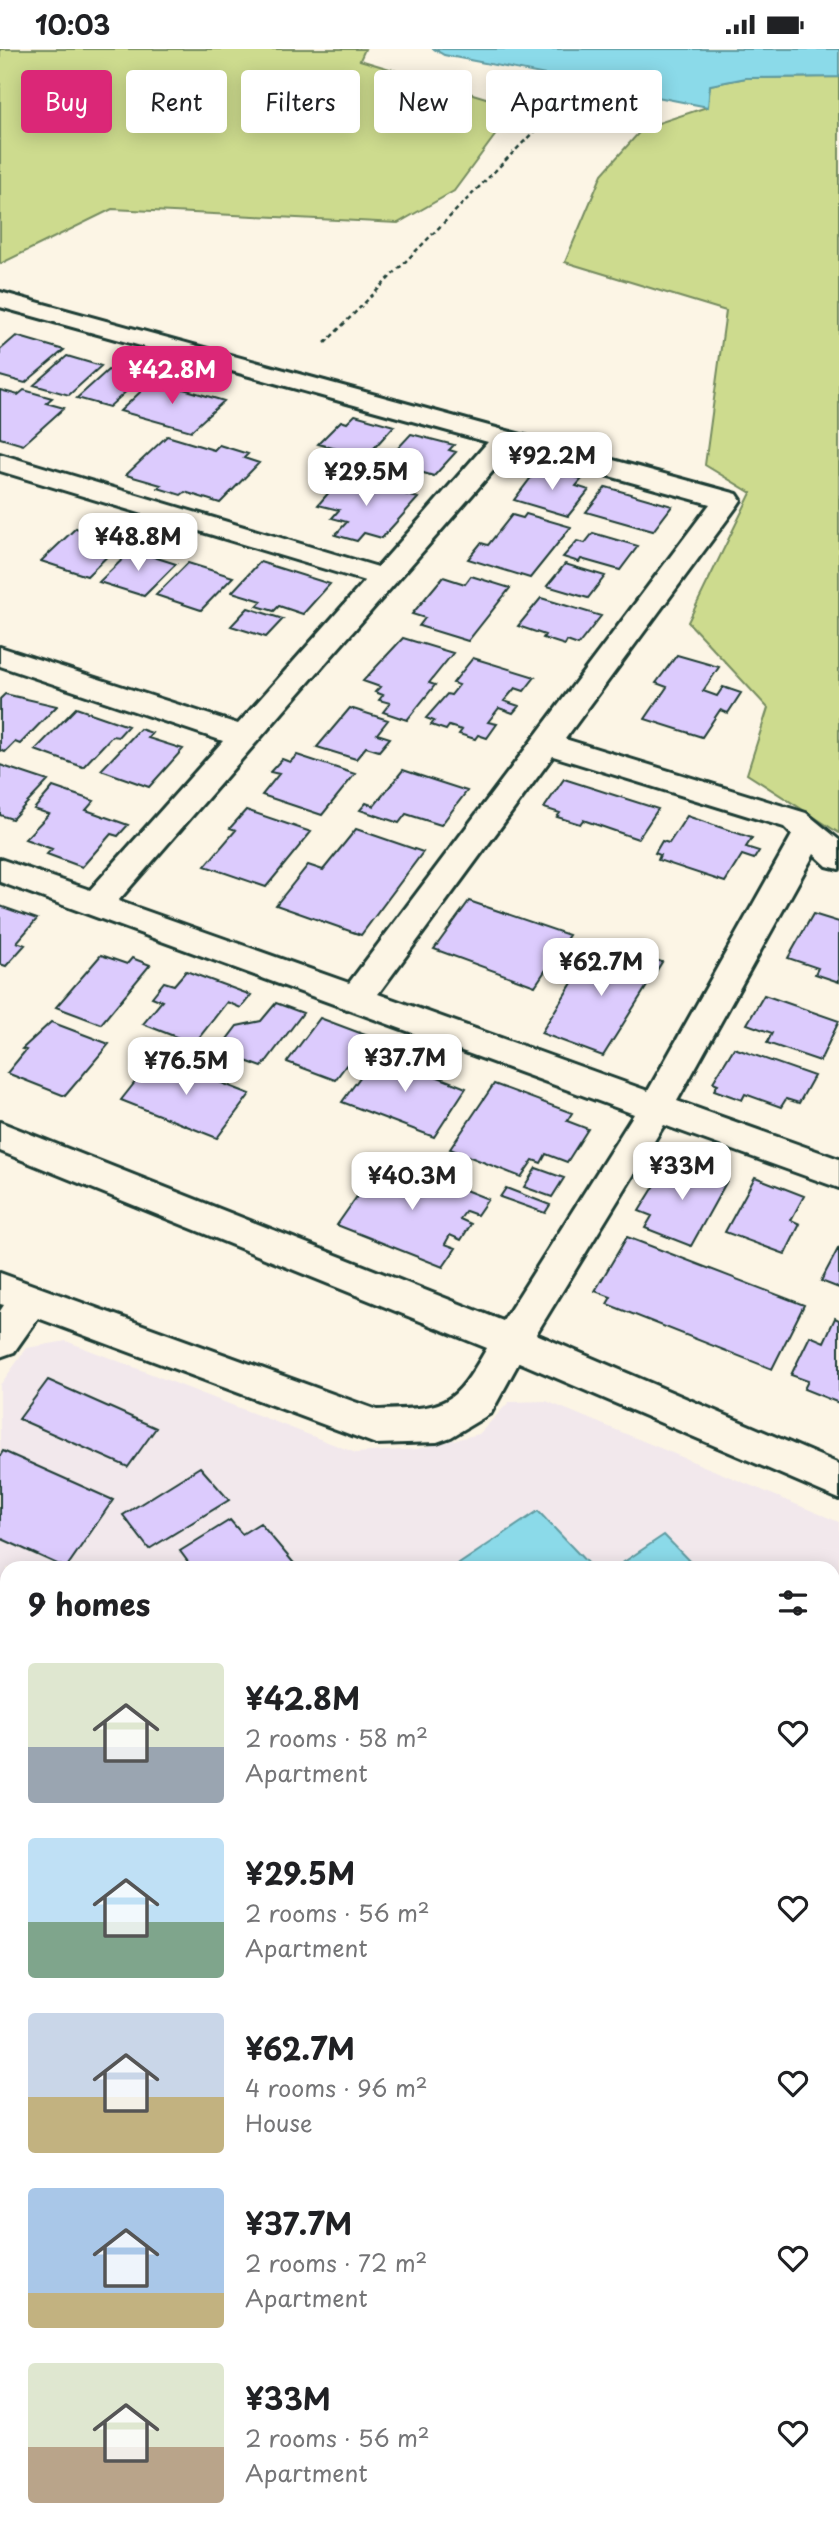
<!DOCTYPE html>
<html lang="en">
<head>
<meta charset="utf-8">
<style>
  :root { --surface:#fff; --page:#f2f2f2; --text:#202124; --muted:#757577; --accent:#db2777 }
  body { margin:0; font-family:"Playpen Sans",sans-serif; background:var(--page); color:var(--text); height:100vh; display:flex; flex-direction:column; font-size:26px; white-space:nowrap }
  * { box-sizing:border-box; margin:0 }
  p { font-size:23px; color:var(--muted) }
  .icon { flex:none; width:38px; height:38px; fill:none; stroke:currentColor; stroke-width:2; stroke-linecap:round; stroke-linejoin:round }
  .map { position:relative; flex:1; overflow:hidden }
  .drawer { position:absolute; left:0px; top:1512px; width:840px; height:975px; display:flex; flex-direction:column; background:var(--surface); border-radius:21px 21px 0 0; box-shadow:0 4px 18px #0003 }
  .drawer>* { flex:none }
  .hud { position:absolute; left:21px; top:21px; width:798px; height:63px; display:flex; gap:14px }
  .price { position:absolute; translate:-50% -60px; padding:0 16px; border-radius:14px; background:#fff; color:#222; font-size:23px; line-height:46px; filter:drop-shadow(0 2px 4px #0008) }
  .price::after { content:''; position:absolute; left:50%; top:42px; width:21px; height:16px; margin-left:-10px; background:inherit; clip-path:polygon(0 0,100% 0,50% 100%) }
  .price.active { background:var(--accent); color:#fff }
  ul { padding:0; list-style:none }
  li { display:flex; align-items:center; gap:21px; height:175px; padding:0 28px }
  li span { display:grid; place-items:center; flex:none; width:196px; height:140px; border-radius:7px; color:#555 }
  li>.icon { margin-inline-start:auto }
  span .icon { width:84px; height:84px; fill:#fffc; stroke-width:1 }
  li b { font-size:30px }
  h2 { display:flex; justify-content:space-between; align-items:center; height:84px; padding:0 28px; font-size:30px }
  .tag { padding:0 24px; border-radius:7px; background:var(--surface); box-shadow:0 4px 18px #0003; font-size:24px; line-height:63px }
  .tag.active { background:var(--accent); color:#fff }
  .status { display:flex; justify-content:space-between; align-items:center; height:49px; padding:0 35px; background:var(--surface); direction:ltr }
  .status svg { height:19px; fill:currentColor }
  .map>svg:first-child { display:block }
  .built { fill:#f2e8ec; fill-rule:evenodd }
  .green { fill:#cddb8e; stroke:#768c61; stroke-width:2 }
  .water { fill:#8bdae9; stroke:#609ba1; stroke-width:2 }
  .building { fill:#dccbfd; stroke:#1f3d34; stroke-width:2 }
  .lines { fill:none; stroke-linecap:round; stroke-linejoin:round }
  .minor-casing { stroke:#1f3d34; stroke-width:6 }
  .path { stroke:#1f3d34; stroke-width:2.5; stroke-dasharray:4.5 3.5; stroke-linecap:butt }
  .minor { fill:#fcf5e5; fill-rule:evenodd }
</style>
</head>
<body>
<div class="status"><b>10:03</b><svg viewBox="0 0 49 12"><path d="M0 12V9h3v3zM5 12V6h3v6zM10 12V3h3v9zM15 12V0h3v12zM26 1h20v11H26zM47 4h2v5h-2z"/></svg></div>
<div class="map">
<svg width="839" height="2486" viewBox="0 0 839 2486">
  <rect width="100%" height="100%" fill="#fcf5e5"/>
  <filter id="ink" filterUnits="userSpaceOnUse"><feTurbulence type="fractalNoise" baseFrequency=".0143" numOctaves="2"/><feDisplacementMap in="SourceGraphic" scale="14" xChannelSelector="R" yChannelSelector="G"/><feConvolveMatrix kernelMatrix="1 2 1 2 8 2 1 2 1" color-interpolation-filters="sRGB"/></filter>
  <g filter="url(#ink)">
    <path class="built" d="M66,1292L356,1404L416,1400L479,1385L509,1353L546,1352L839,1473V2486H0V1336L27,1299ZM7,1519H833V2480H7Z"/>
    <path class="green" d="M0,0H365L360,11L516,58L454,142L398,174L112,160L0,215Z
      M839,28V784L747,725L768,659L688,573L751,444L705,416L726,262L565,213L602,125L643,79L707,58L710,36L746,29Z"/>
    <path class="water" d="M434,0H839V28L746,29L710,36L708,58L444,6Z
      M538,1462L592,1519H453Z
      M664,1486L696,1519H615Z"/>
    <path class="building" d="M16,287L64,301L25,334L0,327V301Z
      M67,307L101,317L69,346L34,336Z
      M108,321L140,330L109,358L77,349Z
      M153,331L224,352L191,382L120,362Z
      M0,341L18,346L24,341L52,349L46,354L64,359L23,396L0,389Z
      M355,366L394,377L366,408L318,395L341,372L347,374Z
      M411,385L454,396L449,401L456,403L434,427L385,413Z
      M167,387L214,401L219,396L248,405L244,409L259,414L220,454L185,443L181,446L158,439L161,436L126,426Z
      M539,418L582,430L576,437L589,441L568,467L514,451Z
      M343,427H344L418,449L382,489L364,484L357,492L335,486L347,473L332,469L339,461L318,456Z
      M606,438L672,457L653,482L586,463Z
      M526,465L571,478L530,529L468,510L481,494L488,496L512,466L523,469Z
      M76,479L122,493L87,527L41,512Z
      M593,484L638,497L620,521L581,510L579,513L563,508L577,492L585,494Z
      M132,501L176,515L144,547L99,533Z
      M260,513L330,535L303,565L279,557L274,562L257,557L262,552L232,543Z
      M188,514L233,528L201,561L156,546Z
      M565,515L605,527L588,549L547,537Z
      M471,527L510,539L468,592L419,577L425,569L412,565L443,528L465,535Z
      M541,549L601,567L578,596L567,592L565,596L543,589L545,586L518,577Z
      M248,559L283,570L266,588L231,577Z
      M403,589L453,604L429,634L435,636L407,671L383,663L390,654L379,651L383,646L375,643L380,638L363,632Z
      M677,606L719,618L703,642L717,647L723,638L741,644L728,664L720,661L702,688L645,670L667,638L656,634Z
      M473,609L535,628L524,642L515,639L504,652L519,657L513,664L499,659L488,673L497,675L487,689L478,686L475,690L459,685L462,681L449,677L446,681L431,676L434,672L426,669L447,645L451,646L459,636L453,634Z
      M5,645L57,657L20,695L15,693L5,703L0,701V650Z
      M76,659L128,677L118,688L112,687L83,718L35,701Z
      M350,659L388,671L377,685L390,689L379,702L366,698L356,710L317,698Z
      M140,680L152,684L148,689L183,700L149,738L101,721Z
      M297,706L355,725L322,766L262,746L279,725L270,723L282,710L290,713Z
      M0,716L48,732L12,770L0,766Z
      M403,721L433,731L467,742L441,776L406,765L399,774L360,761L366,754L374,757Z
      M564,730L658,760L638,790L583,771L580,775L557,768L560,764L544,759Z
      M53,738L94,752L86,761L128,776L118,787L111,785L82,818L47,805L52,800L25,790L49,765L34,760Z
      M246,761L311,783L266,838L205,817L236,781L230,779Z
      M687,767L752,789L746,798L759,802L754,810L742,806L725,833L658,811L660,806L655,804L662,792L669,794Z
      M356,780L423,803L361,886L276,856L308,816L323,821Z
      M469,852L569,886L535,937L434,900Z
      M0,857L37,870L17,893L25,896L6,917L0,915Z
      M813,865L839,873V933L815,925L818,919L788,909Z
      M598,892L662,913L603,1007L541,984Z
      M101,906L127,915L132,909L150,916L101,975L56,958Z
      M186,922L251,946L241,959L227,953L194,995L143,975L162,952L152,948L164,933L174,936Z
      M764,946L839,972L820,1012L767,994L772,984L747,975Z
      M276,954L303,964L262,1018L218,1002L237,977L261,972Z
      M320,969L368,987L335,1031L287,1013Z
      M51,973L109,995L65,1047L7,1024L26,1001L22,1000Z
      M734,999L814,1027L799,1054L786,1050L781,1058L745,1045L742,1051L714,1041L718,1035L713,1033Z
      M394,1003L414,1011L410,1017L466,1039L434,1088L342,1053L377,1005L389,1010Z
      M155,1008L250,1045L217,1089L121,1051Z
      M494,1035L572,1064L567,1072L588,1080L567,1113L546,1105L541,1114L533,1111L521,1128L450,1100Z
      M384,1109L488,1150L477,1166L466,1162L460,1170L471,1175L461,1191L450,1186L445,1195L456,1199L443,1218L337,1176Z
      M683,1113L728,1130L691,1197L645,1179L652,1167L639,1162L667,1117L678,1121Z
      M536,1119L564,1129L552,1148L524,1138Z
      M755,1128L804,1147L791,1171L800,1175L785,1205L725,1183Z
      M506,1139L550,1156L545,1164L500,1148Z
      M627,1188L804,1256L772,1320L607,1255L611,1248L595,1242Z
      M839,1198V1239L821,1232Z
      M835,1269L839,1271V1354L804,1340L808,1332L791,1326L810,1287L824,1293Z
      M48,1331L156,1379L128,1418L19,1370Z
      M3,1402L113,1451L66,1519L0,1489V1407Z
      M200,1418L229,1451L149,1500L123,1466Z
      M230,1471L242,1485L260,1474L298,1519H188L191,1517L180,1502Z
      M7,1629V1905L0,1895V1845L5,1842L0,1834V1634Z
      M833,1697L839,1704V2054L833,2059Z
      M383,2480H631L635,2486H387Z
      M652,2480H755L760,2486H657Z"/>
    <g class="lines">
      <defs>
        <path id="minor" d="M0,243L737,445L741,451L737,457L565,690L806,764L839,791V820L827,817L814,805L677,1052L839,1110V1139L664,1076L536,1285L839,1415V1450L519,1313L491,1364L451,1388L437,1393L376,1395L38,1269L14,1303L0,1308V1262L4,1256L0,1255V1224L377,1361C446,1359 452,1360 487,1299L0,1102V1073L503,1272L634,1065L0,833V810L90,841L223,692L0,617V598L238,675L365,532L0,422V405L378,518L488,393L0,258ZM512,400L710,455L349,934L118,852ZM553,707L784,778L792,786L648,1042L378,945Z"/>
      </defs>
      <use href="#minor" class="minor-casing"/>
      <path class="path" d="M325,294L573,43"/>
      <use href="#minor" class="minor"/>
    </g>
  </g>
</svg>
<b class="price active" style="left:172px;top:357px">¥42.8M</b>
<b class="price" style="left:552px;top:443px">¥92.2M</b>
<b class="price" style="left:366px;top:459px">¥29.5M</b>
<b class="price" style="left:138px;top:524px">¥48.8M</b>
<b class="price" style="left:601px;top:949px">¥62.7M</b>
<b class="price" style="left:405px;top:1045px">¥37.7M</b>
<b class="price" style="left:186px;top:1048px">¥76.5M</b>
<b class="price" style="left:682px;top:1153px">¥33M</b>
<b class="price" style="left:412px;top:1163px">¥40.3M</b>
<div class="hud">
<a class="tag active">Buy</a>
<a class="tag">Rent</a>
<a class="tag">Filters</a>
<a class="tag">New</a>
<a class="tag">Apartment</a>
</div>
<section class="drawer">
<h2>9 homes<svg class="icon" aria-label="filters" viewBox="0 0 24 24"><path d="M4 7h16M4 17h16"/><circle cx="9" cy="7" r="2"/><circle cx="15" cy="17" r="2"/></svg></h2>
<ul>
<li><span style="background:linear-gradient(#dfe7d0 60%,#9aa5b1 0)"><svg class="icon" aria-label="home" viewBox="0 0 24 24"><path d="M3 11l9-7 9 7M6 9v11h12V9"/></svg></span><div><b>¥42.8M</b><p>2 rooms · 58 m²</p><p>Apartment</p></div><svg class="icon" aria-label="heart" viewBox="0 0 24 24"><path d="M12 20l-8-8c-3-5 5-10 8-4 3-6 11-1 8 4z"/></svg></li>
<li><span style="background:linear-gradient(#bfe0f5 60%,#7fa58c 0)"><svg class="icon" aria-label="home" viewBox="0 0 24 24"><path d="M3 11l9-7 9 7M6 9v11h12V9"/></svg></span><div><b>¥29.5M</b><p>2 rooms · 56 m²</p><p>Apartment</p></div><svg class="icon" aria-label="heart" viewBox="0 0 24 24"><path d="M12 20l-8-8c-3-5 5-10 8-4 3-6 11-1 8 4z"/></svg></li>
<li><span style="background:linear-gradient(#c9d6e8 60%,#c2b280 0)"><svg class="icon" aria-label="home" viewBox="0 0 24 24"><path d="M3 11l9-7 9 7M6 9v11h12V9"/></svg></span><div><b>¥62.7M</b><p>4 rooms · 96 m²</p><p>House</p></div><svg class="icon" aria-label="heart" viewBox="0 0 24 24"><path d="M12 20l-8-8c-3-5 5-10 8-4 3-6 11-1 8 4z"/></svg></li>
<li><span style="background:linear-gradient(#a9c7e8 75%,#c2b280 0)"><svg class="icon" aria-label="home" viewBox="0 0 24 24"><path d="M3 11l9-7 9 7M6 9v11h12V9"/></svg></span><div><b>¥37.7M</b><p>2 rooms · 72 m²</p><p>Apartment</p></div><svg class="icon" aria-label="heart" viewBox="0 0 24 24"><path d="M12 20l-8-8c-3-5 5-10 8-4 3-6 11-1 8 4z"/></svg></li>
<li><span style="background:linear-gradient(#dfe7d0 60%,#b9a48a 0)"><svg class="icon" aria-label="home" viewBox="0 0 24 24"><path d="M3 11l9-7 9 7M6 9v11h12V9"/></svg></span><div><b>¥33M</b><p>2 rooms · 56 m²</p><p>Apartment</p></div><svg class="icon" aria-label="heart" viewBox="0 0 24 24"><path d="M12 20l-8-8c-3-5 5-10 8-4 3-6 11-1 8 4z"/></svg></li>
</ul>
</section>
</div>
</body>
</html>
